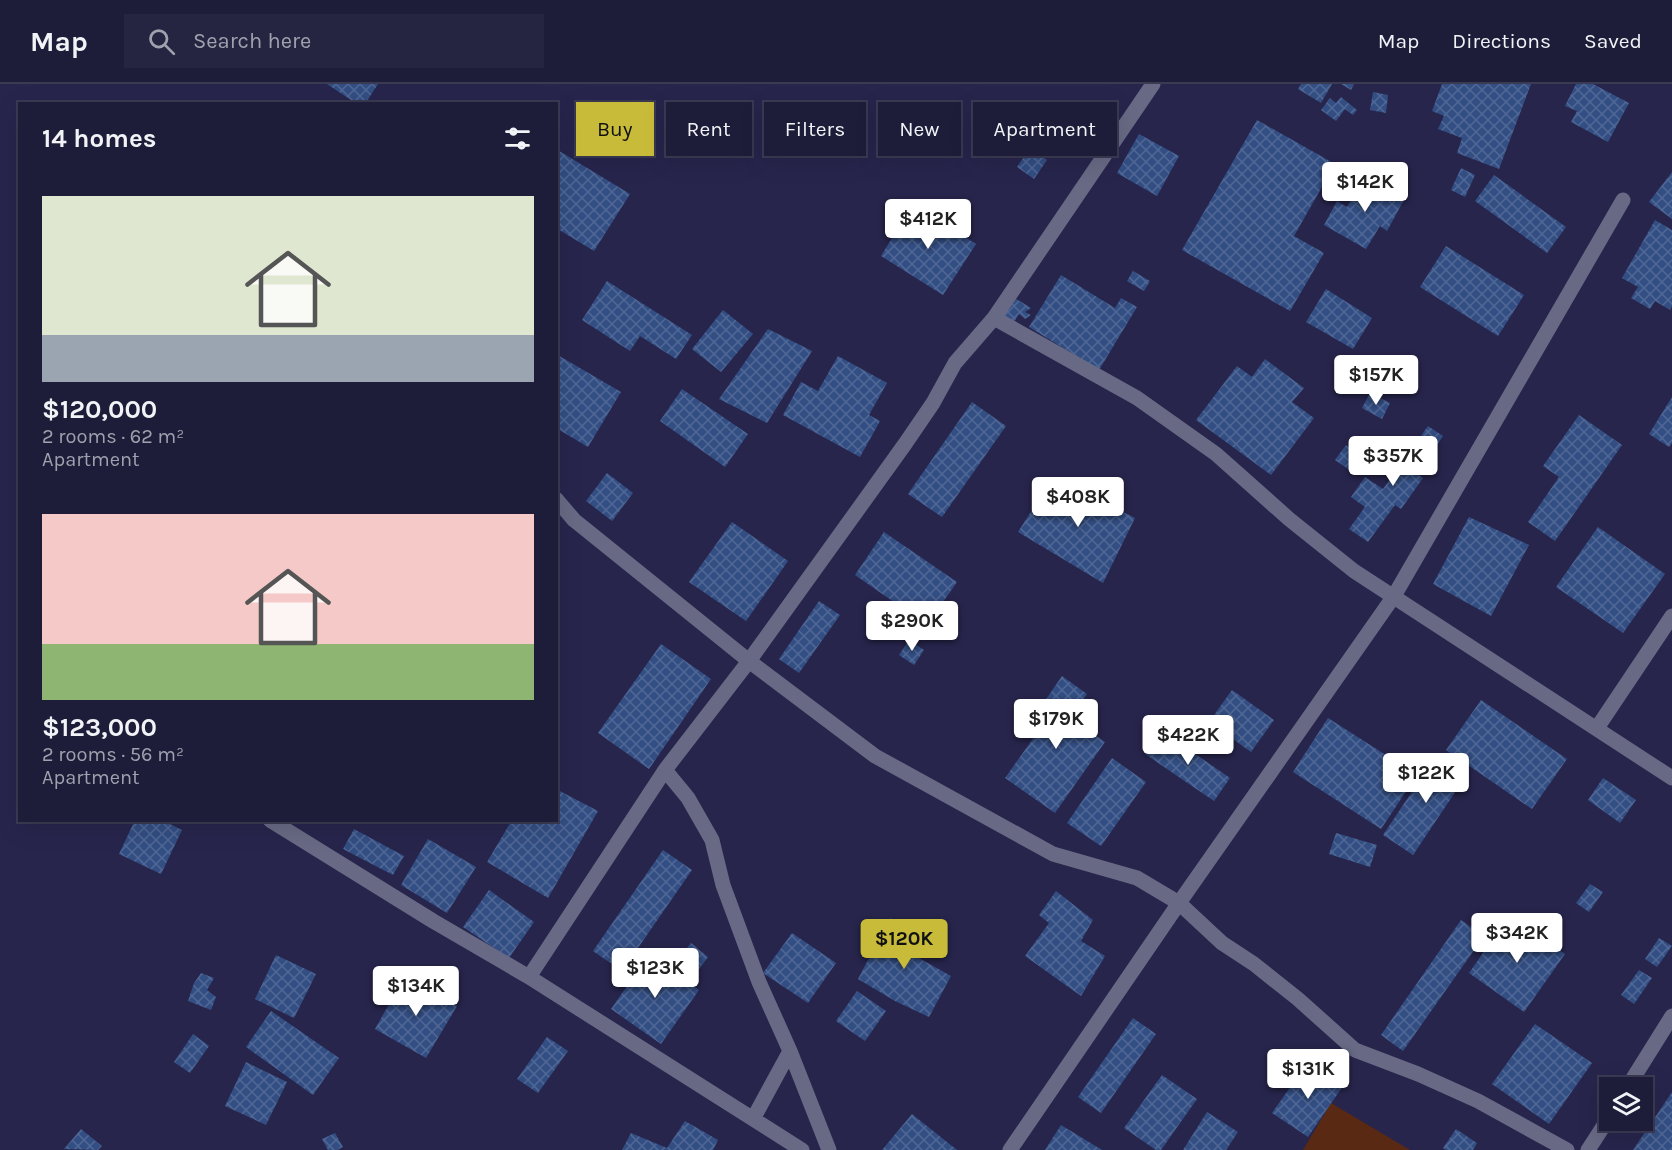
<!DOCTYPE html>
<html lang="en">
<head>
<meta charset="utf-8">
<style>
  :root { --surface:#1d1c39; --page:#252541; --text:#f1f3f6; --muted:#a0a1ae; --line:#3b3a53; --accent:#c9bb3a }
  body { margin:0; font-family:Karla,sans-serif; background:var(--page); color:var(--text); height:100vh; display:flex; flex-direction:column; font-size:22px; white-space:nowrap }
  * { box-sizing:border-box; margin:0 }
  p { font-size:20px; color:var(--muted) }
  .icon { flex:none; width:33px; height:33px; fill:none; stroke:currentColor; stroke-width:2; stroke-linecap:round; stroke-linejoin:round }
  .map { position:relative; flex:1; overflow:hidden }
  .side { position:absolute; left:18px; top:18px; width:540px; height:720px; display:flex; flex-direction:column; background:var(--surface); border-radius:0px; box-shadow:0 6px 24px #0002,0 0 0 2px var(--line) }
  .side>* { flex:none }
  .guide { position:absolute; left:576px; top:18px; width:570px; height:54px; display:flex; gap:12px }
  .buttons { position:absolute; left:1599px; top:993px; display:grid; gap:12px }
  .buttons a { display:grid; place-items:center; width:54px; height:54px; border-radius:0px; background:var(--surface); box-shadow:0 6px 24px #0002,0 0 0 2px var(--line); font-size:30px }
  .price { position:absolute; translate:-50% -51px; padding:0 14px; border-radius:6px; background:#fff; color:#222; font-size:20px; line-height:39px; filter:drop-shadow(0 2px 3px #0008) }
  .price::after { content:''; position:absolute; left:50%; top:36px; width:18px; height:14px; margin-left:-9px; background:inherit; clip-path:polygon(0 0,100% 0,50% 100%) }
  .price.current { background:var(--accent); color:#111 }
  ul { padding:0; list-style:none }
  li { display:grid; align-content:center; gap:12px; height:318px; padding:0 24px }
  li span { display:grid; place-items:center; height:186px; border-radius:0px; color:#555 }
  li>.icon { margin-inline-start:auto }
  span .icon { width:108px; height:108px; fill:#fffc; stroke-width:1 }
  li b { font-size:26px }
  h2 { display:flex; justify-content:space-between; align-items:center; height:72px; padding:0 24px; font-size:26px }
  .chip { padding:0 21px; border-radius:0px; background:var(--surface); box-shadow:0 6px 24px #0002,0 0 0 2px var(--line); font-size:21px; line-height:54px }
  .chip.current { background:var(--accent); color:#111 }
  header { display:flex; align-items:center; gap:36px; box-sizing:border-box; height:84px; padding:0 30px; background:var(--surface); border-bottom:2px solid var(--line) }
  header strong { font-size:28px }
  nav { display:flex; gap:33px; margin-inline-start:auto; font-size:21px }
  .search { width:420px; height:54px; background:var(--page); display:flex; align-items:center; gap:15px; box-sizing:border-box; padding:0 21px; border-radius:0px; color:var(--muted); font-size:22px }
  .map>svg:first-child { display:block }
  .green { fill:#5a2913 }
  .building { fill:url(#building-cross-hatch) }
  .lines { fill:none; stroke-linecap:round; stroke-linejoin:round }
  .street { stroke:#686a85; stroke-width:15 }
</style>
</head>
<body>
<header>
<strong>Map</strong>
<div class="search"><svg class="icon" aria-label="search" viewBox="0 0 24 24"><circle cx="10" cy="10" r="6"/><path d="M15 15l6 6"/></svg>Search here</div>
<nav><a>Map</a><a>Directions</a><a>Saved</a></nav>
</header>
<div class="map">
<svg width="1672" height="1066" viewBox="0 0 1672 1066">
  <defs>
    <pattern id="building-cross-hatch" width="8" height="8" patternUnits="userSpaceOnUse" patternTransform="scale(1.5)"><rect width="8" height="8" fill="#334e83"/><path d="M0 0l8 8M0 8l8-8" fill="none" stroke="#506896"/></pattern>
  </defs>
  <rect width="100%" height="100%" fill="#27254c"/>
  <path class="green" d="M1331,1019L1410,1066H1303Z"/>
  <path class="building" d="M327,0H378L365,20H357Z
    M1301,0H1332L1321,19L1298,5Z
    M1341,0H1354L1351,6Z
    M1442,0H1531L1499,85L1457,69L1462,54L1438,45L1444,32L1432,27Z
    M1576,0H1593L1629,19L1608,58L1571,38L1577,27L1565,22Z
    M1373,8L1388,11L1386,29L1370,26Z
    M1341,13L1357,26L1353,31L1345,25L1336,37L1321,26L1330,14L1336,19Z
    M1257,36L1335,80L1294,152L1324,169L1290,227L1182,166Z
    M1139,50L1179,72L1157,112L1117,89Z
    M1030,64L1047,76L1034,95L1017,83Z
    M556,65L630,110L594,167L556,144Z
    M1461,84L1475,91L1465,113L1451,106Z
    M1672,88V135L1649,118Z
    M1365,91L1405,114L1387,147L1380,142L1366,165L1324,141L1337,117L1347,123Z
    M1494,91L1566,143L1547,169L1475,117Z
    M913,120L976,160L943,211L881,172Z
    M1655,136L1672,146V222L1670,226L1655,217L1650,225L1631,214L1638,203L1622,194Z
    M1446,162L1524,211L1498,252L1420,203Z
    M1133,187L1150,197L1144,207L1127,197Z
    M1061,191L1115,224L1121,214L1137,223L1099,286L1029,243Z
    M607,197L692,251L676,275L640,252L630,267L582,236Z
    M1326,205L1372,234L1353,265L1306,238Z
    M1013,213L1031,224L1025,228L1031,231L1025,235L1019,230L1014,238L1002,230Z
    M723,226L753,250L721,288L692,265Z
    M768,245L812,267L767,339L719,315Z
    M556,270L621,308L588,363L556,344Z
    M838,272L887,299L869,331L880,337L860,373L783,331L801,298L818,307Z
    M1265,275L1304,304L1292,318L1314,334L1271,391L1196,336L1237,282L1252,293Z
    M682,305L748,350L725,383L660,337Z
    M1370,309L1390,319L1382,335L1362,324Z
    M1672,313V359L1669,363L1649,350Z
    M972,318L1006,342L942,433L908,410Z
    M1579,331L1622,361L1555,457L1528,438L1559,393L1543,382Z
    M1428,342L1443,352L1417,390L1423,394L1401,425L1395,421L1368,458L1349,445L1365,423L1351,413L1365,393L1383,405Z
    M1346,361L1368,376L1357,391L1335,376Z
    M607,389L633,409L612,437L586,417Z
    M1053,393L1135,434L1103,499L1018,448Z
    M1469,433L1529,461L1491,532L1433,500Z
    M732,438L788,477L746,537L689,498Z
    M1598,443L1665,490L1623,549L1556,503Z
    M884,448L957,498L927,541L855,491Z
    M819,517L840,531L799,589L779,575Z
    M909,556L924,566L914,581L899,571Z
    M661,560L711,595L649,685L598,649Z
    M1062,592L1087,610L1070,634L1105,658L1055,729L1005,694L1050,631L1040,624Z
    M1232,606L1274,636L1251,668L1209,638Z
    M1481,616L1567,675L1532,725L1446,666Z
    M1328,634L1417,691L1381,745L1293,688Z
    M1162,647L1230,694L1214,717L1145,670Z
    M1438,669L1468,689L1413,771L1383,751Z
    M1112,674L1146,698L1101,762L1067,739Z
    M1603,694L1636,716L1620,739L1588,716Z
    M556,705L598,727L548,814L487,778L512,736H556Z
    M135,736H162L182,746L161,790L119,770Z
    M354,745L404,772L393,791L343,765Z
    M1336,749L1377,761L1370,783L1329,770Z
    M428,755L476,783L447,829L401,801Z
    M663,766L692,786L622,887L593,867Z
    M1590,800L1603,808L1589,828L1576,819Z
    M489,806L534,838L509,874L463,843Z
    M1056,807L1093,836L1081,857L1105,872L1081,912L1025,872L1049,839L1039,831Z
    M1509,832L1565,870L1524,928L1469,889Z
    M890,834L926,854L917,873L951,892L929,933L895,917L858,895Z
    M1461,836L1484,852L1403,967L1381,951Z
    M792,849L836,879L808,919L763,889Z
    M1659,854L1672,862L1657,883L1645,875Z
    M691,859L708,873L699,885L681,871Z
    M276,871L316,890L294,934L255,915Z
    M649,871L699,906L661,960L611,925Z
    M1639,886L1652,894L1634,920L1621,911Z
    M201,889L214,894L207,906L216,913L211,926L188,917L194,899Z
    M405,892L457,922L426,974L375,945Z
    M857,907L886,927L865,957L836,937Z
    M271,927L339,974L313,1011L246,963Z
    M1133,934L1156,950L1101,1029L1078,1013Z
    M1535,940L1592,979L1549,1040L1492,1000Z
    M193,950L209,962L190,989L174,978Z
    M547,953L568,967L538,1009L517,995Z
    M246,978L287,998L266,1041L225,1022Z
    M1308,978L1343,1002L1308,1053L1272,1029Z
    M1162,991L1197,1015L1161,1066H1156L1124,1044Z
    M1672,1008V1066H1633Z
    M1207,1028L1238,1048L1226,1066H1183Z
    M912,1030L957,1066H882Z
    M685,1037L718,1056L713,1066H622L631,1049L667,1064Z
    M1061,1041L1102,1066H1045Z
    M81,1045L102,1062L98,1066L64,1065Z
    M1456,1045L1477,1059L1473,1066H1446L1443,1064Z
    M335,1049L343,1063L337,1066H328L322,1055Z"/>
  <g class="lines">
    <path class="street" d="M994,234L1137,314L1216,370L1289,435L1354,487L1672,694
      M556,415L574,436L749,577L875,672L1053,770L1137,794L1179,819L1222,859L1254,880L1298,915L1355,966L1418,990L1478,1017L1567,1066
      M1597,644L1672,532
      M665,686L688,714L712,756L723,801L759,898L790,967L829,1066
      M270,736L433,837L529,893
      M1627,1004L1672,932
      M753,1035L790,967
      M802,1066L529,893L665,686L749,577L905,360L933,319L955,279L994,234L1153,0
      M1010,1066L1179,819L1394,512L1623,116
      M1588,1066L1610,1032"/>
  </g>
</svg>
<div class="buttons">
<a><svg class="icon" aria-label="layers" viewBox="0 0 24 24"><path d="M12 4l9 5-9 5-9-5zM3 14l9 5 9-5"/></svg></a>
</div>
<b class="price" style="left:1365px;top:129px">$142K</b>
<b class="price" style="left:928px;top:166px">$412K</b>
<b class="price" style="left:1376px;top:322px">$157K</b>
<b class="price" style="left:1393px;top:403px">$357K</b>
<b class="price" style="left:1078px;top:444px">$408K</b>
<b class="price" style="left:912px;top:568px">$290K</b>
<b class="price" style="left:1056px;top:666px">$179K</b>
<b class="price" style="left:1188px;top:682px">$422K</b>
<b class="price" style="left:1426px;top:720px">$122K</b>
<b class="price" style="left:1517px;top:880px">$342K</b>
<b class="price current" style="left:904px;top:886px">$120K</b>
<b class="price" style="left:655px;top:915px">$123K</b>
<b class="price" style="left:416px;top:933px">$134K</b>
<b class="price" style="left:1308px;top:1016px">$131K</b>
<div class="guide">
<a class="chip current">Buy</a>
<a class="chip">Rent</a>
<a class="chip">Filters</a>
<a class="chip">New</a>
<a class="chip">Apartment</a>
</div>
<section class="side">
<h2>14 homes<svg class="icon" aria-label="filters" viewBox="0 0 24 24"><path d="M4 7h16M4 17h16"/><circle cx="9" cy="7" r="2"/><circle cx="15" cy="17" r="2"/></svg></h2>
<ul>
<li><span style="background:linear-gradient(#dfe7d0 75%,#9aa5b1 0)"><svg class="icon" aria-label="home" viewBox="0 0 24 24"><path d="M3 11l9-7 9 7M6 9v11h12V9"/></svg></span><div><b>$120,000</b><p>2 rooms · 62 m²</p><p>Apartment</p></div></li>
<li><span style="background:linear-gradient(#f6c9c9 70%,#8fb573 0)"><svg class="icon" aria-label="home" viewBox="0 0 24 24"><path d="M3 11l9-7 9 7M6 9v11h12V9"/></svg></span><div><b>$123,000</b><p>2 rooms · 56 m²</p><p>Apartment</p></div></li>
</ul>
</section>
</div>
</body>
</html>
